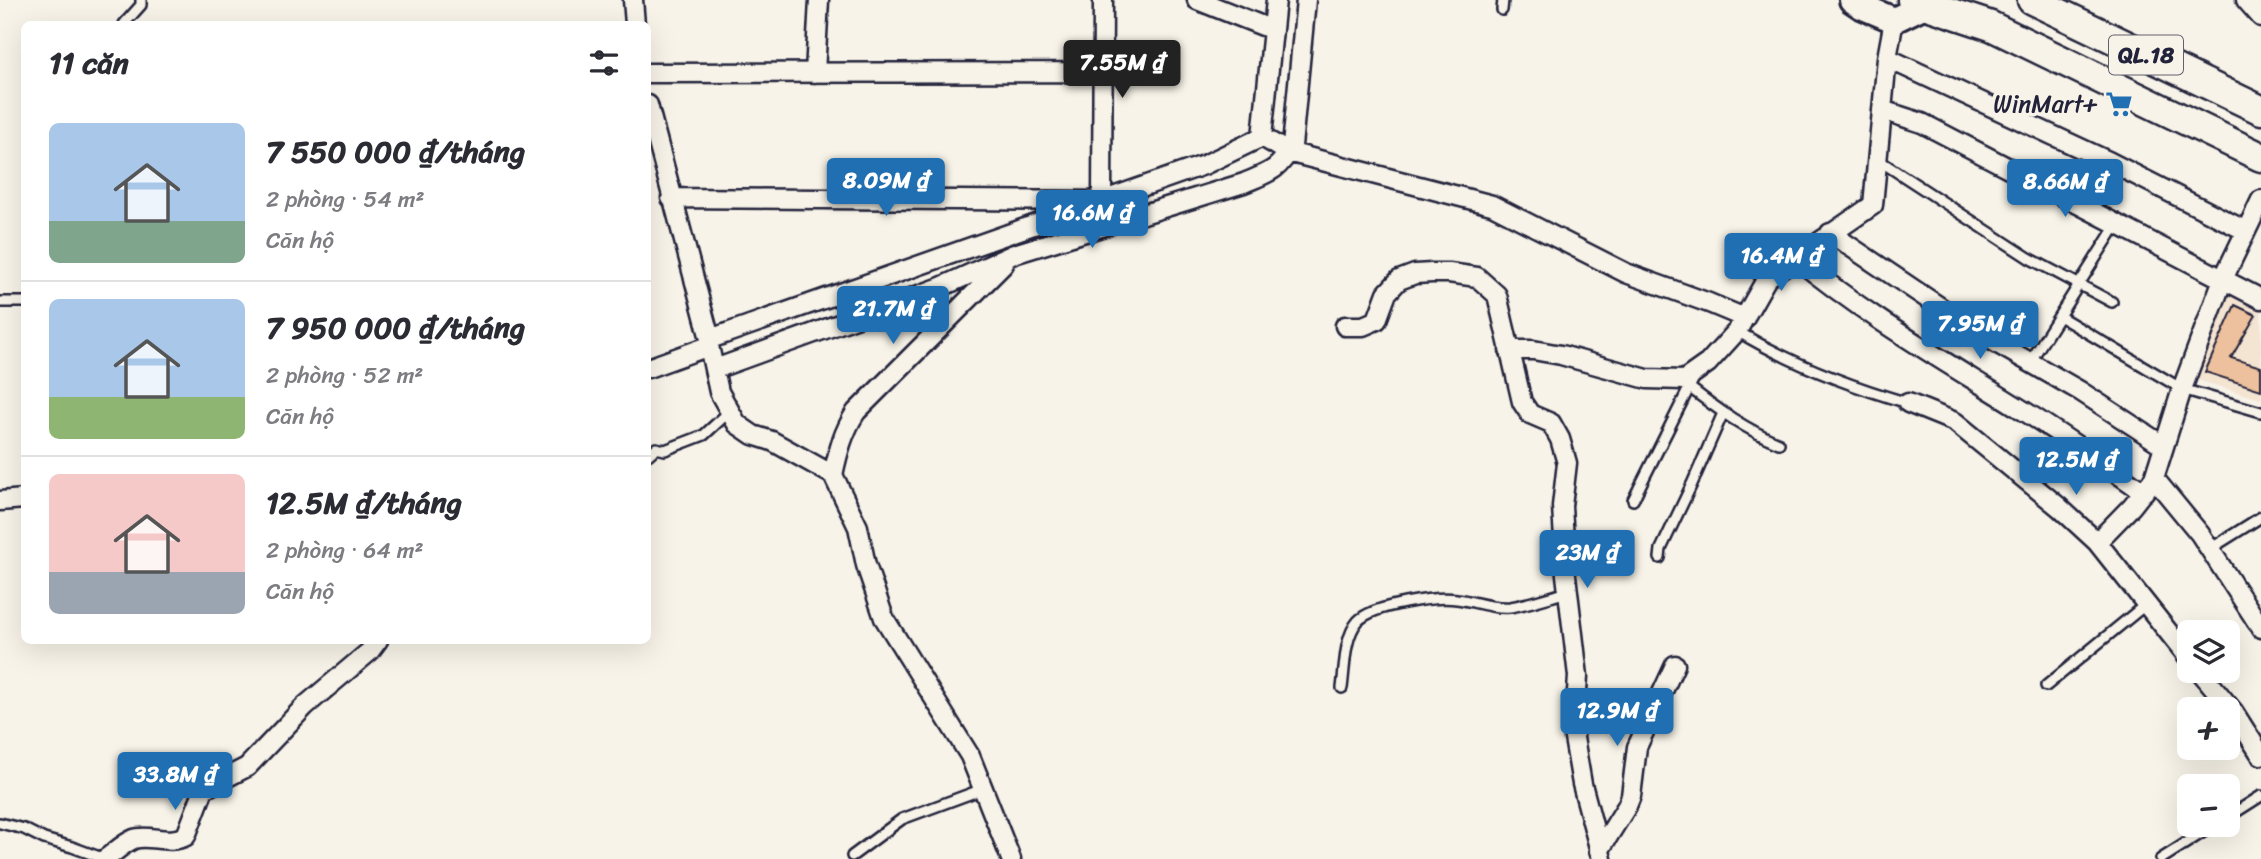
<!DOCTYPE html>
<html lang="vi">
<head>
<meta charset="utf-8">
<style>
  :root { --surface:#fff; --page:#f7f7f7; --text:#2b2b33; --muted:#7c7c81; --line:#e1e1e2; --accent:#1f6fb2 }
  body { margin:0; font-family:Sriracha,sans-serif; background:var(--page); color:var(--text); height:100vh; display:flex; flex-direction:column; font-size:26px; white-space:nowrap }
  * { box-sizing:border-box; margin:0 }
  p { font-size:23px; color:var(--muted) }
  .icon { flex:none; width:38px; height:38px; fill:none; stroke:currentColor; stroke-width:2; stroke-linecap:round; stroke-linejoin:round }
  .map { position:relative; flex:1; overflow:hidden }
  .side { position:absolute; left:21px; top:21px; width:630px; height:623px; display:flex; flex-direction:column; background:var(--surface); border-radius:10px; box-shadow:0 7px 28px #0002 }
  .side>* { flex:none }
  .buttons { position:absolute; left:2177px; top:620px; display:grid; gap:14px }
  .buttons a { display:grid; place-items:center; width:63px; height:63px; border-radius:10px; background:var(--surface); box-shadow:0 7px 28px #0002; font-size:35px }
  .price { position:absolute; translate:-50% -60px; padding:0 16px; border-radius:7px; background:var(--accent); color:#fff; font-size:23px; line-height:46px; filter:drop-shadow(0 2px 4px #0008) }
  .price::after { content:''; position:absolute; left:50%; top:42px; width:21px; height:16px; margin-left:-10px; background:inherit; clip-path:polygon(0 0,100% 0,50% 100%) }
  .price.selected { background:#222; color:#fff }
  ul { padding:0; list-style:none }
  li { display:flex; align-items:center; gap:21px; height:175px; padding:0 28px }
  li+li { border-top:2px solid var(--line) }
  li span { display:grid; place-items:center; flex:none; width:196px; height:140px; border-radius:10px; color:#555 }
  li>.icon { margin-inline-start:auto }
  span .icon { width:84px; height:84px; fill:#fffc; stroke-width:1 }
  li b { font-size:30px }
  h2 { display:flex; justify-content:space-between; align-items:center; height:84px; padding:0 28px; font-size:30px }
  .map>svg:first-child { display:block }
  .built { fill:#f4e4d2 }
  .building { fill:#eec19e; stroke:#22223b; stroke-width:2 }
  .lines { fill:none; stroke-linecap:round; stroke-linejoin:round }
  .lane-casing { stroke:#22223b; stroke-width:14 }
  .street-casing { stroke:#22223b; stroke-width:23 }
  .secondary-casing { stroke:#22223b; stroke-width:30 }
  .primary-casing { stroke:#22223b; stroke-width:33 }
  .lane { stroke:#f7f3e8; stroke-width:9 }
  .street { stroke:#f7f3e8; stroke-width:18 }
  .secondary { stroke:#f7f3e8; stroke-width:24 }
  .primary { stroke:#f7f3e8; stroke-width:28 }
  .labels { text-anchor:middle; stroke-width:7; stroke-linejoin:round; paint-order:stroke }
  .shield { fill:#f7f3e8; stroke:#62616f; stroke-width:2 }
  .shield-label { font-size:23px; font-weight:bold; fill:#22223b }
  .poi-label { font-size:24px; fill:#22223b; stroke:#f7f3e8; text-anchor:end }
</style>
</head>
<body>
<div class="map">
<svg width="2261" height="859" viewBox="0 0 2261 859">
  <rect width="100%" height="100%" fill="#f7f3e8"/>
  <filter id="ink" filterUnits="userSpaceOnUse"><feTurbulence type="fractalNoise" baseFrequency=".0143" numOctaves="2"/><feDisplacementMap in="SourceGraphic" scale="14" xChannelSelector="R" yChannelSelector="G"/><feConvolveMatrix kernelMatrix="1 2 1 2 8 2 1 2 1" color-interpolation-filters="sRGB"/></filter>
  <g filter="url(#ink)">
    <path class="built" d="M2230,289L2261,308V399L2194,379Z"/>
    <path class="building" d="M2235,305L2256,315L2231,358L2261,367V390L2205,372Z"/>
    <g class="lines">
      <defs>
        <path id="lane" d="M1502,10L1503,0
          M124,24L141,5V0
          M1877,159L2029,258L2112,302
          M0,302H24
          M2059,316L2182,389L2261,412
          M1737,331C1790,363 1849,386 1908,403
          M2030,362L2117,224
          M1689,387C1717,409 1746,430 1779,443
          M648,455L656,448L665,450L704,435L729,412
          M1633,500L1694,378
          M2210,549L2261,517
          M1660,558L1661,549L1692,484L1723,413
          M2046,686L2145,605
          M1342,688C1345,667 1344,637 1358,621C1373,605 1436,596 1457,599C1474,601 1492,609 1510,607C1529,604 1549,597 1568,592
          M2228,817L2261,796
          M0,823L24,829L44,839L72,847L105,859
          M852,856L902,819L983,789
          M2161,859L2216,824"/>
        <path id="street" d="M633,0L635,24
          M1197,0L1273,30
          M2246,0L2261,17
          M1887,58L2110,162L2246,231
          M648,73L1103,72
          M815,73L819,0
          M648,105L710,339L709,346L719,392L737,424L753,435L772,441L833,475L858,527L866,565L884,618L970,756L1011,859
          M1882,110L1922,123L2261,299
          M1262,137L1288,152L1492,205L1626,273L1709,303L1745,318
          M671,198L1102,201L1103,0
          M1830,233L1977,332L2080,391L2164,446
          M1795,257C1863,314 1941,359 2016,406C2060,433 2102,463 2144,492
          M1345,326H1363L1377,320L1387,293L1399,280L1415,274L1432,273H1449L1477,277L1497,295L1522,402L1530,414L1551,423L1560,439L1567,463L1562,506L1566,575L1578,676L1574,738L1582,784L1602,859
          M710,339L1204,165L1262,137L1276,0
          M1509,350H1533L1561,355L1647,379L1684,380L1708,363L1737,331L1767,278L1873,205L1887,58L1894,20
          M648,368L709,346
          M715,369L941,287L1014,254L1244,183C1270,172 1278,171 1292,146L1306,0
          M1908,403L1955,422L2059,507L2097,542L2189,658
          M833,475C838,452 843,432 856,412L1004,264
          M2154,478L2200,534L2261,628
          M0,501L24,499
          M2097,542L2132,506L2154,478L2182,389L2223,279L2261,200
          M2199,670L2233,711L2261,755
          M1599,851L1627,806L1631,796L1637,747L1675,665
          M105,859C114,853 124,843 134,839C149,834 169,845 186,836L204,789L247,767L305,706L369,652L378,640"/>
        <path id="secondary" d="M1852,0L1861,6L1894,20L1925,5L1929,0"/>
        <path id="primary" d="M1912,0L1991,26L2261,157
          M2032,0L2261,110"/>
      </defs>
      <use href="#lane" class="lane-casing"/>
      <use href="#street" class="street-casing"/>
      <use href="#secondary" class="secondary-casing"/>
      <use href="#primary" class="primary-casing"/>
      <use href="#lane" class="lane"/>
      <use href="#street" class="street"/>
      <use href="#secondary" class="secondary"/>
      <use href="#primary" class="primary"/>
    </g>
  </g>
  <defs>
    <symbol id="supermarket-bare" viewBox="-9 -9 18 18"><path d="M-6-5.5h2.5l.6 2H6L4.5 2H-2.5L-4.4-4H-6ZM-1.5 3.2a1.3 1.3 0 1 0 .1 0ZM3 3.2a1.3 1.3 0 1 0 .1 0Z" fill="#1f6fb2" stroke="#f7f3e8" stroke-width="2.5" paint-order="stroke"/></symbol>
  </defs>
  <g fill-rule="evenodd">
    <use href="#supermarket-bare" x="2100" y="85" width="38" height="38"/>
  </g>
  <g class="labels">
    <rect class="shield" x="2109" y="35.5" width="74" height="39" rx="5"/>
    <g class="shield-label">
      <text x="2146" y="63">QL.18</text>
    </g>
    <g class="poi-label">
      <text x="2098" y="112">WinMart+</text>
    </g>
  </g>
</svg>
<div class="buttons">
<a><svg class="icon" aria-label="layers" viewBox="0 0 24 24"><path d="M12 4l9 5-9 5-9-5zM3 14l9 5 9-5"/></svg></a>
<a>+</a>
<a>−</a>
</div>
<b class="price selected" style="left:1122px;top:100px">7.55M ₫</b>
<b class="price" style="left:886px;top:218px">8.09M ₫</b>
<b class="price" style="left:2065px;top:219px">8.66M ₫</b>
<b class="price" style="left:1092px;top:250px">16.6M ₫</b>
<b class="price" style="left:1781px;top:293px">16.4M ₫</b>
<b class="price" style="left:893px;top:346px">21.7M ₫</b>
<b class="price" style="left:1980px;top:361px">7.95M ₫</b>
<b class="price" style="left:2076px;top:497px">12.5M ₫</b>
<b class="price" style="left:1587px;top:590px">23M ₫</b>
<b class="price" style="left:1617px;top:748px">12.9M ₫</b>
<b class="price" style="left:175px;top:812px">33.8M ₫</b>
<section class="side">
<h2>11 căn<svg class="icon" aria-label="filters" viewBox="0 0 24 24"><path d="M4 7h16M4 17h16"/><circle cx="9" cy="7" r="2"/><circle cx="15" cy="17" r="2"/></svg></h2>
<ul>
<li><span style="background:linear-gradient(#a9c7e8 70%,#7fa58c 0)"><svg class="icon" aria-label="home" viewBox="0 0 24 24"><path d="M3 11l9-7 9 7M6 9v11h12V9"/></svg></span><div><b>7 550 000 ₫/tháng</b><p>2 phòng · 54 m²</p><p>Căn hộ</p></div></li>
<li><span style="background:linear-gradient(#a9c7e8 70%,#8fb573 0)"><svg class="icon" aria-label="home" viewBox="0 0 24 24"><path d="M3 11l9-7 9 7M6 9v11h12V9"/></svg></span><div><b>7 950 000 ₫/tháng</b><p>2 phòng · 52 m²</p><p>Căn hộ</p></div></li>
<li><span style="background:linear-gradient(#f6c9c9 70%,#9aa5b1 0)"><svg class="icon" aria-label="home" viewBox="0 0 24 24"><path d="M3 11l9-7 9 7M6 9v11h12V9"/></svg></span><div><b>12.5M ₫/tháng</b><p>2 phòng · 64 m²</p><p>Căn hộ</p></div></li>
</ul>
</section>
</div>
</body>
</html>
